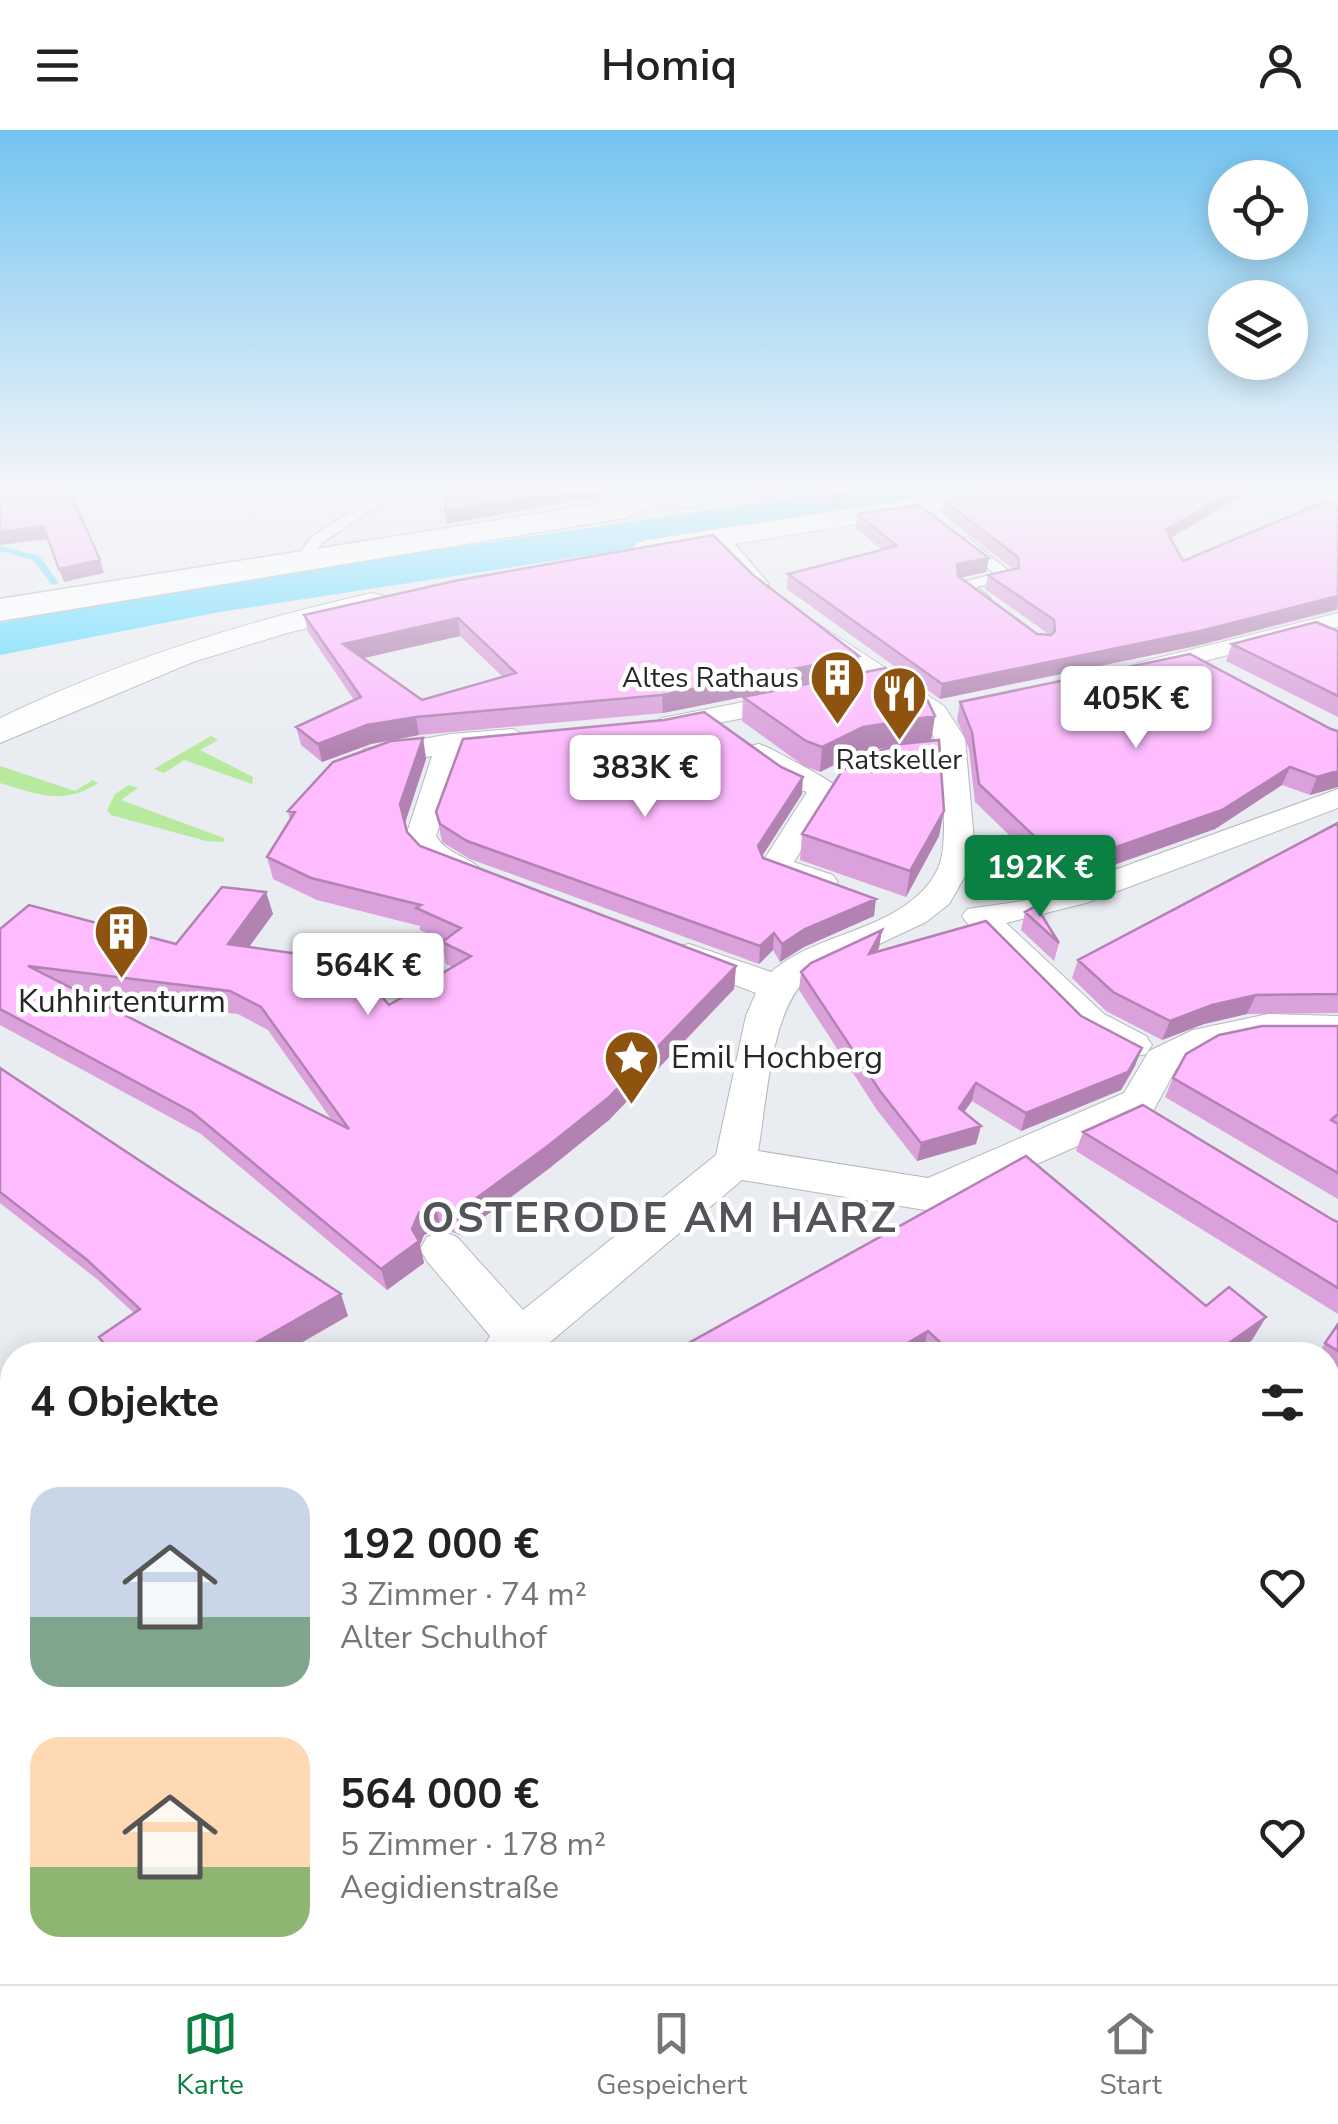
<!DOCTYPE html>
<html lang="de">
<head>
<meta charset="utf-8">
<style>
  :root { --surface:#fff; --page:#f2f2f2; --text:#222; --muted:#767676; --line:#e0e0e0; --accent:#0b8043 }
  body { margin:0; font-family:"Nunito Sans",sans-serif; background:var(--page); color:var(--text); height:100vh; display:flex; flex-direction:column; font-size:38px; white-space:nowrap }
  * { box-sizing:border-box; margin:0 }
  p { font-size:32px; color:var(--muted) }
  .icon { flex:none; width:55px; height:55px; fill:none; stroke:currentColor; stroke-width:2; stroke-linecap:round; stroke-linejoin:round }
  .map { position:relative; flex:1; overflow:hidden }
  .details { position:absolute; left:0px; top:1212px; width:1340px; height:642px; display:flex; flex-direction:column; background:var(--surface); border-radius:40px 40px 0 0; box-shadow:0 5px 25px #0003 }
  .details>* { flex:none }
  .tools { position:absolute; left:1208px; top:30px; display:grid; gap:20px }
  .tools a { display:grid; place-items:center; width:100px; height:100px; border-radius:50%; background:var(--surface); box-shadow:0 5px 25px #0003; font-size:50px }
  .price { position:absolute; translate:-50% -85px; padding:0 22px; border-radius:10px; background:#fff; color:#222; font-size:32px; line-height:65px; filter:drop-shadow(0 2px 5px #0008) }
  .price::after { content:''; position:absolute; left:50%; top:60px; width:30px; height:22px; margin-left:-15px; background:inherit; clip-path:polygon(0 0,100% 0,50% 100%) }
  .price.on { background:var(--accent); color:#fff }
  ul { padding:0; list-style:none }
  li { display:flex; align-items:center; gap:30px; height:250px; padding:0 30px }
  li span { display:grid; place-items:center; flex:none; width:280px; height:200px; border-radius:30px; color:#555 }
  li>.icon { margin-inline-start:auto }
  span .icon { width:120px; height:120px; fill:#fffc; stroke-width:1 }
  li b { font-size:42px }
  h2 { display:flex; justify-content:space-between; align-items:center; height:120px; padding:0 30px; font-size:42px }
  header { display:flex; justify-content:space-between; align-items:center; height:130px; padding:0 30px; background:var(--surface); font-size:45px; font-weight:600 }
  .tabs { display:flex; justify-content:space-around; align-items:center; height:140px; border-top:2px solid var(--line); background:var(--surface); font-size:28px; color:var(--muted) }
  .tabs a { display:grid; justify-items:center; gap:5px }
  .tabs .on { color:var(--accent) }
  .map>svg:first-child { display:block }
  .green { fill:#b7e99f }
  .water { fill:#65dcff }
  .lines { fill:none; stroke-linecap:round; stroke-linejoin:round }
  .stream { fill:#65dcff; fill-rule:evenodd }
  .river { fill:#65dcff; fill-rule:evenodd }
  .service-casing { stroke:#b6b8bd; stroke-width:3 }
  .pedestrian-casing { stroke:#b6b8bd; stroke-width:2 }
  .minor-casing { stroke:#b6b8bd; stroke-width:2 }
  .secondary-casing { stroke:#b6b8bd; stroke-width:3 }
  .service { fill:#fff; fill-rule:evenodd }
  .pedestrian { fill:#fff; fill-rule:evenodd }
  .minor { fill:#fff; fill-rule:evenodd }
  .secondary { fill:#fff; fill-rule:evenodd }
  .wall { fill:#daa1db; fill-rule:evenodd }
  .shaded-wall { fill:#b283b2 }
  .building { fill:#febbff; stroke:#b283b2; stroke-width:2.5; fill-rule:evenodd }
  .labels { text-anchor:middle; stroke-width:9; stroke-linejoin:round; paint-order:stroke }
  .far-poi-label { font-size:28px; fill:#262728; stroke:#fff; text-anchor:end }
  .poi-label { font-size:32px; fill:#262728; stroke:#fff }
  .district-label { font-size:42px; font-weight:bold; letter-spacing:2.5px; fill:#525459; stroke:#fff }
</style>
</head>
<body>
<header><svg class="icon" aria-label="menu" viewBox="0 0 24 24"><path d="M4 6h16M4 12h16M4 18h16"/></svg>Homiq<svg class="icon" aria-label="person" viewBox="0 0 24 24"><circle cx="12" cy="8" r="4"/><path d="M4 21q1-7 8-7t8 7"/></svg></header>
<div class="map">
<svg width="1338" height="1854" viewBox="0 0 1338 1854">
  <rect width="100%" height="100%" fill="#e9ecf1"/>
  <path class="green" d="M211,606L218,610L200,620L253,647L252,654L184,630L164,643L154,639Z
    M0,636L75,661L93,650L98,653C64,676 37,664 0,653Z
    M129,655L138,658L121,670L224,708V712L206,711L111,685L107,680L115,664Z"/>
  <path class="water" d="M858,362H945L766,389L736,391L726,383Z"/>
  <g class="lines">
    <path class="stream" d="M0,416L39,426L59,453L52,455L33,430L0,421Z
      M67,480L74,482L61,500H55L53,498Z"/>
    <path class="river" d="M832,362H939L932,371L917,375L220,482L0,525V493L220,452Z"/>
    <defs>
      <path id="service" d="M382,362H398L323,412L317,419L318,430H308L302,419L313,406Z
        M716,404H726L768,453V459H758L716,410Z
        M958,408H968L1016,447L976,457L990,468V474H978L955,454L995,444L958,414Z"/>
      <path id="pedestrian" d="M1338,483V497L1146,546L1133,538L1137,533Z
        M818,494L944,576L965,608L974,711L972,734L949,774L926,792L807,848C770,883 767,971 758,1021L928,1048L1124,963L1149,921L1193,900L1268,884L1338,886V912L1268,910L1219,919L1176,939L1152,983L931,1081L742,1050L535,1225H478L490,1206L427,1131L420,1119L427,1107L442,1101L457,1107L523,1180L716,1025L746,886L756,863L677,833L672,825L677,817L689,814L771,842C810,808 866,804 907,774C921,764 934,751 940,733C949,707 942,613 927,592C910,570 836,525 809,506L806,501Z
        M790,563L803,571L799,577L662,604L648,596L662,588Z
        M513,599L527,607L523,613L462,622L436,706C448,726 471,726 484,743L479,750C448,758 420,731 406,706L432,626L374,634L364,631L360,625L364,619L451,604Z
        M759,614C768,616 835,653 839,658L794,732L833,745L838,752L833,759C814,764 772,752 760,736L807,662L792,657L749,628L745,622L749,616Z
        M1338,659V678L1086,773L1006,793L1104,884L1146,906L1152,915L1146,924C1124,931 1100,916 1081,903C1058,888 977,809 962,786L967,779L1023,771L1062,759Z
        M12,1587V1649L0,1654V1592Z"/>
      <path id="minor" d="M958,362H1021L1007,370L647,428L637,425L632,419L637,413L647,410Z
        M372,463L383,466L388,473L383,480L287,503L193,532L0,613V588C119,531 243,492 372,463Z
        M1328,1513L1338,1517V1593L1328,1588Z
        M768,1842H864L859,1854H763Z"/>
      <path id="secondary" d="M639,362H731L727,368L687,378L664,373L624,388L0,491V469L617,371Z"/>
    </defs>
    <use href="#service" class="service-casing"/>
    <use href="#pedestrian" class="pedestrian-casing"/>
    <use href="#minor" class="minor-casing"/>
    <use href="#secondary" class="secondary-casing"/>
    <use href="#service" class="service"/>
    <use href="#pedestrian" class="pedestrian"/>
    <use href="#minor" class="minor"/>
    <use href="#secondary" class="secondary"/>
  </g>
  <path class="wall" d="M744,362H780L777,371Z
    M811,362H858L847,369L830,377Z
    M944,371L1171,408L1183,431L1338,376V480L1196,516L940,569L787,459L788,444L882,420L856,398L857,384L989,428L986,442L961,447L1037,504L1050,505L985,459L988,445L1013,439L942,384Z
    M753,445L857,544L935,586L931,610L939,706L906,767L800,730L802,704L892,617L860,622L820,642L804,636L742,591L743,567L663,583L419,605L371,614L322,632L301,615L296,597L354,570L308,502L304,485ZM460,506L503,547L422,570L363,528Z
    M1338,501V587L1226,531L1232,514Z
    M960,572L1338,601V657L1310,665L1282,655L1215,699L1060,754L975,672L969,619L957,590Z
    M423,608L426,629L405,693L407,702L420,716L736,836L734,859L609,990L551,1037L460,1105L441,1098L424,1105L420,1115L424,1133L387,1160L201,1004L0,895V799L176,814L266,762L273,784L249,817L389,875L452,837L446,834L442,812L444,811L420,800V796L317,770L273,749L267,727L290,690L288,681ZM83,864L238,884L268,900L333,992Z
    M802,664L762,726L763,728L874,786L804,817L780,832L773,820L759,834L470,729L442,712L436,682Z
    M1338,693V883L1247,884L1204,894L1162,910L1106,881L1072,848L1078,830Z
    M1025,782L1059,813L1054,831L1021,800Z
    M882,800L877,822L1081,886L1135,936L1121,960L1021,1001L972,971L964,982L981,996L976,1014L917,1031L877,980L799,860L801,842Z
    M1338,896V1069L1165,967L1173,948Z
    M0,938L348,1186L107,1220L99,1207L134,1183L98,1150L0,1073Z
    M1083,1002L1338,1092V1184L1076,1021Z
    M1206,1176L1266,1187L1252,1210L1231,1225H667Z
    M1338,1194V1247L1328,1240V1225H1317Z
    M1233,1842H1328L1338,1854H1227Z"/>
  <path class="shaded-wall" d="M553,362H623L447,394L445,381Z
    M831,362H858L847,369L830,377Z
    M1231,362H1249L1162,413L1166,400Z
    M43,396L48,409L0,415V402Z
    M989,428L986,442L955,449L957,434Z
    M100,430L104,443L64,452L59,439Z
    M1338,466L1337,479L1196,516L940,569L942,554Z
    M458,488L460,506L347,532L343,514Z
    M859,526L857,544L663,583L662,565Z
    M935,586L931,610L860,622L820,642L822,617L863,597Z
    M416,587L419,605L371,614L322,632L318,614L367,595Z
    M423,608L426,629L404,696L400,674Z
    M1290,637L1282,655L1215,699L1060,754L1065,735Z
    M1338,641V657L1310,665L1317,647Z
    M803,647L802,664L757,734L758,716Z
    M944,681L939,706L906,767L910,741Z
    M266,762L273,784L235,836L228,814Z
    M876,769L874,786L804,817L780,832L782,814L805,799Z
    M882,800L879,818L866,842L869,824Z
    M774,803L773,820L759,834L760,816Z
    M736,836L734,859L609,990L551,1037L460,1105L456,1083Z
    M1256,865L1247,884L1204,894L1162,910L1170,891L1212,875Z
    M1142,918L1135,936L1121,960L1021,1001L1026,983Z
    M976,953L972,971L954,996L959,978Z
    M981,996L976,1014L917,1031L921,1013Z
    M436,1076L441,1098L424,1105L420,1115L424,1133L387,1160L381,1139L412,1099L419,1083Z
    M341,1164L348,1186L280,1225H234Z
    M1266,1187L1252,1210L1231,1225H1212Z
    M928,1201L922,1224L920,1225H887Z
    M12,1362V1389L10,1390L12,1397V1416L0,1386V1368Z
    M12,1526V1554L0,1563V1534Z
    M12,1804V1832L0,1841V1813Z
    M116,1842H148L133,1854H116L107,1849Z"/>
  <path class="building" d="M0,362H70L100,430L59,439L43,396L0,402Z
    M448,362H553L445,381Z
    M997,362H1231L1166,400L1183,431L1324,372L1338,376V466L1200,501L942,554L788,444L897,416L857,384L919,375L989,428L957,434L958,446L1037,504L1051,505L1055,501L1054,490L988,445L1019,438L1018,427L944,371Z
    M713,405L753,445L859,526L662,565L416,587L367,595L318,614L296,597L361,567L304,485L459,450ZM458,488L516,543L422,570L343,514Z
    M1316,492L1338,501V566L1232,514Z
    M1190,524L1331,599L1338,601V641L1317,647L1290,637L1222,680L1065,735L979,654L972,602L960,572Z
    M885,538L925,565L935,586L863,597L822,617L806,611L743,567Z
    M704,582L781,637L803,647L758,716L763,728L876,769L805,799L782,814L774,803L760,816L467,711L440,694L436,682L463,609L664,590Z
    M423,608L400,674L407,702L420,716L736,836L608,968L549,1015L456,1083L436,1076L419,1083L412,1099L419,1111L381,1139L192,982L0,879V799L29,775L176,814L222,757L266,762L228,814L328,828L342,819L389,875L471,826L442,812L461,798L416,778L421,775L311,748L267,727L295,682L288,681L333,632L391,611ZM28,836L230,861L261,877L349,999Z
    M939,610L944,681L910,741L802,704L842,641L863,626L901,614Z
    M1338,693V864L1256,865L1212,875L1170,891L1113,862L1078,830Z
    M1036,776L1059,813L1025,782Z
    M986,791L1081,886L1142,918L1128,942L1026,983L976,953L959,978L981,996L921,1013L880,961L801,842L811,833L882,800L869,824Z
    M1262,896H1338V984L1331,990L1338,994V1043L1173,948L1186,924L1219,905Z
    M0,938L341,1164L234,1225H96L108,1219L99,1207L140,1179L86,1129L0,1062Z
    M1143,975L1333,1090L1338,1092V1158L1083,1002Z
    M1026,1026L1206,1176L1229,1157L1266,1187L1212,1225H954L928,1201L887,1225H667Z
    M1338,1194V1221L1325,1213Z
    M12,1268V1362L0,1368V1275Z
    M0,1386L12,1416V1526L0,1534Z
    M12,1646V1804L0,1813V1655Z
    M1328,1811L1338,1820V1854H1242L1248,1842H1328Z
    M104,1842H116L107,1849Z
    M239,1842H475L482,1854H246Z"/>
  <linearGradient id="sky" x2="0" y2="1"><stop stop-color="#73c4f1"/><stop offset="0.58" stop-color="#f5f6f9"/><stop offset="1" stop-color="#f5f6f9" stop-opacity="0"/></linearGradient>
  <rect width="1338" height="621" fill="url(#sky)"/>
  <defs>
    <symbol id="building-pin" viewBox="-11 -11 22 30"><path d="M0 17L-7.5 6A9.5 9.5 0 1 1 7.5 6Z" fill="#8d530f" stroke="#fff"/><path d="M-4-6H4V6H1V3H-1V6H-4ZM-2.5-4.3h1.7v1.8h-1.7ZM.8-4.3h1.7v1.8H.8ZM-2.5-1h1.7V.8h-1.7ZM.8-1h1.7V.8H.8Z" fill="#fff"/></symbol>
    <symbol id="restaurant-pin" viewBox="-11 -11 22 30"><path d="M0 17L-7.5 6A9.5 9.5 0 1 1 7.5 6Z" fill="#8d530f" stroke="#fff"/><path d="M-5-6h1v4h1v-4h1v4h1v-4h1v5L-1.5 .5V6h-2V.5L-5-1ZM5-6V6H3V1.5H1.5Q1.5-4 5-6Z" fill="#fff"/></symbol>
    <symbol id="sight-pin" viewBox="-11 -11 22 30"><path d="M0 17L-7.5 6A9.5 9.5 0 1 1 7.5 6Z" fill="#8d530f" stroke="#fff"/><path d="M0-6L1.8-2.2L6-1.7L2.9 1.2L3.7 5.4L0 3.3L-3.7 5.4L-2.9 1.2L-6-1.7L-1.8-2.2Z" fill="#fff"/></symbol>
  </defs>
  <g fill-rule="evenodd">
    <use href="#building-pin" x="806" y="516" width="63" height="86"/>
    <use href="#restaurant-pin" x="868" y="532" width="63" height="86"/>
    <use href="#building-pin" x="90" y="770" width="63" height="86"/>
    <use href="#sight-pin" x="600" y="896" width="63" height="86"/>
  </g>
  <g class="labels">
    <g class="far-poi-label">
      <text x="799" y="557">Altes Rathaus</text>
      <text x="899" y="639" text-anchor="middle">Ratskeller</text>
    </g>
    <g class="poi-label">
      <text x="122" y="882">Kuhhirtenturm</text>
      <text x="671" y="938" text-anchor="start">Emil Hochberg</text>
    </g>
    <g class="district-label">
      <text x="660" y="1102">OSTERODE AM HARZ</text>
    </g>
  </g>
</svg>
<div class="tools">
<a><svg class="icon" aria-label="locate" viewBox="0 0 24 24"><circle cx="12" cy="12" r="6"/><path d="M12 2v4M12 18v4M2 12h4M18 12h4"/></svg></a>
<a><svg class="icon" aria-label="layers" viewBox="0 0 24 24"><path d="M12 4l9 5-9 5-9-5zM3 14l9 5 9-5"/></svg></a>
</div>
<b class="price" style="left:1136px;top:621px">405K €</b>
<b class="price" style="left:645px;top:690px">383K €</b>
<b class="price on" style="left:1040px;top:790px">192K €</b>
<b class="price" style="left:368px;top:888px">564K €</b>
<section class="details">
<h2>4 Objekte<svg class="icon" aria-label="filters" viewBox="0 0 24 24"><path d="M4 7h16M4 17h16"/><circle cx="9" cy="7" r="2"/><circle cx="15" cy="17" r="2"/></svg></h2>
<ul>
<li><span style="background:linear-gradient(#c9d6e8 65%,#7fa58c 0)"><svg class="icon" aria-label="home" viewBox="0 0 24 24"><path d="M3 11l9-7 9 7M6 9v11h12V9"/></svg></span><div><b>192 000 €</b><p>3 Zimmer · 74 m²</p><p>Alter Schulhof</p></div><svg class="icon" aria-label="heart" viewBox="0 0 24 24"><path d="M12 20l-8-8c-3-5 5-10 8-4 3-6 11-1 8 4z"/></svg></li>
<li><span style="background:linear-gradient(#ffd9b3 65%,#8fb573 0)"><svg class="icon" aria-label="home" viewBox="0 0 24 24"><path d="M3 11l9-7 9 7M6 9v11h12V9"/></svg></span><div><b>564 000 €</b><p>5 Zimmer · 178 m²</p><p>Aegidienstraße</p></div><svg class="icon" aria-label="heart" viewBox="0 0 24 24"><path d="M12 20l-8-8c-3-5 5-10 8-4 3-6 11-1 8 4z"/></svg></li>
</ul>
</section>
</div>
<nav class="tabs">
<a class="on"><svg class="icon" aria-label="map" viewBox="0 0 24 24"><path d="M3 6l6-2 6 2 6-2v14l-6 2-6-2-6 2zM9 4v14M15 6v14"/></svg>Karte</a>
<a><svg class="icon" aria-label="saved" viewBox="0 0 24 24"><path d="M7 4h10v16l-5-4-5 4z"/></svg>Gespeichert</a>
<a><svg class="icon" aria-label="home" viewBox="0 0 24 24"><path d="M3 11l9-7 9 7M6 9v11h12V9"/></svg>Start</a>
</nav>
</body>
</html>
